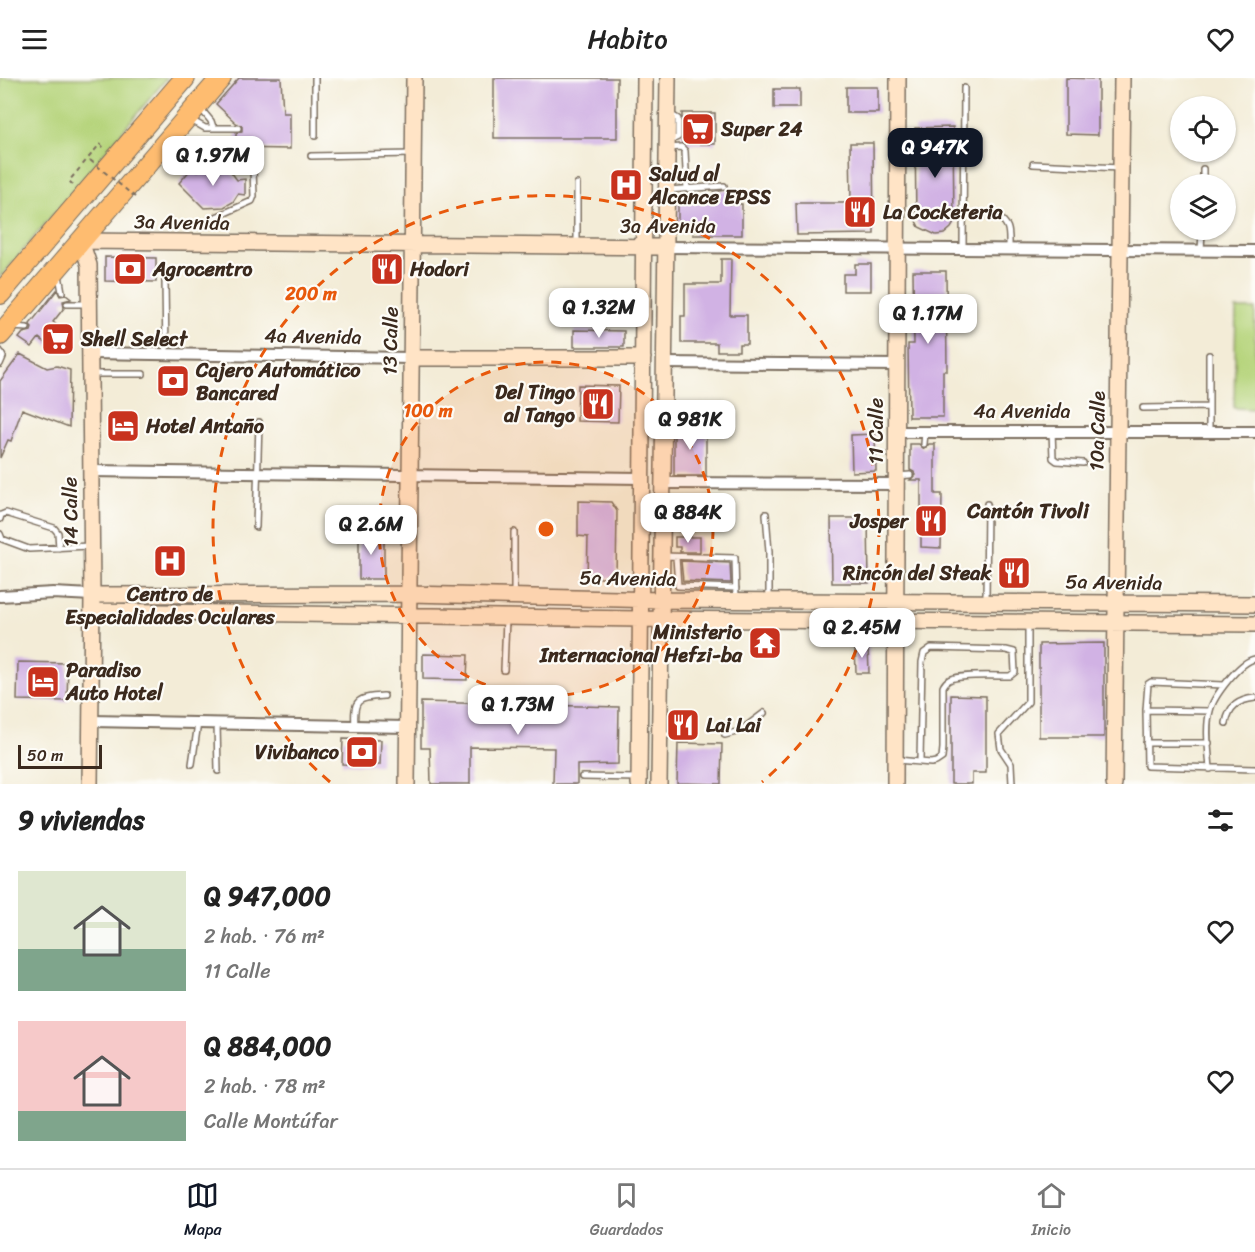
<!DOCTYPE html>
<html lang="es">
<head>
<meta charset="utf-8">
<style>
  :root { --surface:#fff; --page:#f6f6f6; --text:#222; --muted:#767676; --line:#e0e0e0; --accent:#111827 }
  body { margin:0; font-family:Sriracha,sans-serif; background:var(--page); color:var(--text); height:100vh; display:flex; flex-direction:column; font-size:22px; white-space:nowrap }
  * { box-sizing:border-box; margin:0 }
  p { font-size:20px; color:var(--muted) }
  .icon { flex:none; width:33px; height:33px; fill:none; stroke:currentColor; stroke-width:2; stroke-linecap:round; stroke-linejoin:round }
  .map { position:relative; height:706px; overflow:hidden }
  .details { display:flex; flex-direction:column; background:var(--surface); flex:1 }
  .details>* { flex:none }
  .fabs { position:absolute; left:1170px; top:18px; display:grid; gap:12px }
  .fabs a { display:grid; place-items:center; width:66px; height:66px; border-radius:50%; background:var(--surface); box-shadow:0 2px 4px #0004; font-size:30px }
  .scale { position:absolute; left:18px; bottom:15px; width:84px; box-sizing:border-box; padding-left:6px; border:3px solid #3b2a1e; border-top:0; font-size:16px; line-height:21px; white-space:nowrap; color:#3b2a1e; -webkit-text-stroke:4px #fdfcf7; paint-order:stroke }
  .price { position:absolute; translate:-50% -51px; padding:0 14px; border-radius:12px; background:#fff; color:#222; font-size:20px; line-height:39px; filter:drop-shadow(0 2px 3px #0008) }
  .price::after { content:''; position:absolute; left:50%; top:36px; width:18px; height:14px; margin-left:-9px; background:inherit; clip-path:polygon(0 0,100% 0,50% 100%) }
  .price.active { background:var(--accent); color:#fff }
  ul { padding:0; list-style:none }
  li { display:flex; align-items:center; gap:18px; height:150px; padding:0 18px }
  li span { display:grid; place-items:center; flex:none; width:168px; height:120px; border-radius:0px; color:#555 }
  li>.icon { margin-inline-start:auto }
  span .icon { width:72px; height:72px; fill:#fffc; stroke-width:1 }
  li b { font-size:26px }
  h2 { display:flex; justify-content:space-between; align-items:center; height:72px; padding:0 18px; font-size:26px }
  header { display:flex; justify-content:space-between; align-items:center; height:78px; padding:0 18px; background:var(--surface); font-size:27px; font-weight:600 }
  .tabs { display:flex; justify-content:space-around; align-items:center; height:84px; border-top:2px solid var(--line); background:var(--surface); font-size:16px; color:var(--muted) }
  .tabs a { display:grid; justify-items:center; gap:3px }
  .tabs .active { color:var(--accent) }
  .map>svg:first-child { display:block }
  .green { fill:#b6d47b; stroke:#787f4c; stroke-width:1.5 }
  .building { fill:#d1b2e4 }
  .lines { fill:none; stroke-linecap:round; stroke-linejoin:round }
  .lane-casing { stroke:#7b6e5f; stroke-width:8 }
  .street-casing { stroke:#7b6e5f; stroke-width:14 }
  .secondary-casing { stroke:#7b6e5f; stroke-width:18 }
  .highway-casing { stroke:#7b6e5f; stroke-width:22 }
  .path { stroke:#7b6e5f; stroke-width:2; stroke-dasharray:4.5 4.5; stroke-linecap:butt }
  .lane { stroke:#fff; stroke-width:5 }
  .street { stroke:#fff; stroke-width:10 }
  .secondary { stroke:#ffe4c6; stroke-width:15 }
  .highway { stroke:#febc70; stroke-width:20 }
  .path-bridge { stroke:#7b6e5f; stroke-width:2; stroke-dasharray:4.5 4.5; stroke-linecap:butt }
  .ring { fill:none; stroke:#e8590c; stroke-width:3; stroke-dasharray:10 8 }
  .labels { text-anchor:middle; stroke-width:4.5; stroke-linejoin:round; paint-order:stroke }
  .poi-label { font-size:20px; font-weight:bold; fill:#3b2a1e; stroke:#fdfcf7; text-anchor:start }
  .street-label { font-size:20px; fill:#3b2a1e; stroke:#fdfcf7 }
  .neighbourhood-label { font-size:21px; font-weight:bold; fill:#3b2a1e; stroke:#fdfcf7 }
  .centre { fill:#e8590c; stroke:#fdfcf7; stroke-width:3 }
  .ring-label { font-size:18px; text-anchor:middle; font-weight:bold; fill:#e8590c; stroke:#fdfcf7; stroke-width:4.5; stroke-linejoin:round; paint-order:stroke }
</style>
</head>
<body>
<header><svg class="icon" aria-label="menu" viewBox="0 0 24 24"><path d="M4 6h16M4 12h16M4 18h16"/></svg>Habito<svg class="icon" aria-label="heart" viewBox="0 0 24 24"><path d="M12 20l-8-8c-3-5 5-10 8-4 3-6 11-1 8 4z"/></svg></header>
<div class="map">
<svg width="1255" height="706" viewBox="0 0 1255 706">
  <rect width="100%" height="100%" fill="#fdfcf7"/>
  <filter id="ink" filterUnits="userSpaceOnUse"><feTurbulence type="fractalNoise" baseFrequency=".0167" numOctaves="2"/><feDisplacementMap in="SourceGraphic" scale="12" xChannelSelector="R" yChannelSelector="G"/><feConvolveMatrix kernelMatrix="1 2 1 2 8 2 1 2 1" color-interpolation-filters="sRGB"/></filter>
  <filter id="wash" filterUnits="userSpaceOnUse"><feTurbulence type="fractalNoise" baseFrequency=".008" numOctaves="4" result="noise"/><feDisplacementMap in="SourceGraphic" scale="24" xChannelSelector="R" yChannelSelector="G"/><feGaussianBlur stdDeviation="1.35" result="paint"/><feColorMatrix in="noise" values="0 0 0 0 0 0 0 0 0 0 0 0 0 0 0 0 0 1.4 0 .05"/><feComposite in="paint" operator="in"/></filter>
  <g filter="url(#wash)">
    <rect width="100%" height="100%" fill="#f3ecd7"/>
    <path class="green" d="M0,0H167L0,200Z
      M1236,231H1255V331L1234,330Z"/>
    <g id="blocks">
      <path class="building" d="M239,0H281L283,35H290V71L236,70V55L242,53V48L236,45L216,26Z
        M494,0H617V60H494Z
        M1066,0L1098,1V57L1066,56Z
        M846,9H878V35H846Z
        M774,11H800V30H774Z
        M682,35H715V66H685L682,64Z
        M953,49L954,145L951,150L944,156L936,157L919,149L916,143L915,50Z
        M850,65H873L874,156L797,157L796,125H851Z
        M192,90L197,94L201,90L212,91L213,94L229,91L237,102L245,101V117L238,116L233,124L224,129L204,130L179,105Z
        M731,111L730,126H742V157H693V145H678V124H714V114Z
        M105,179L156,180V204L105,203Z
        M721,181H731L730,237H747V266H739V273H717V265H681V238H685V206H721Z
        M855,186H871V213H843V196H855Z
        M913,193H946L947,293H943V339H909L908,266H914Z
        M57,212L60,218L66,217L71,221L63,223L64,230L53,244L69,257L56,273L39,260L32,269L19,260L23,255L31,253L32,250L30,246Z
        M574,252L624,253V269H574Z
        M20,276L47,290L57,288L70,292L69,349L22,331L11,363L8,362L0,380V303Z
        M578,307L619,308L618,344L577,343Z
        M674,349H706V398H674Z
        M875,356L876,393L852,394L851,357Z
        M910,366H919L924,371L929,366H935V416H942L941,470L921,469V402H910L915,397L914,394L910,392Z
        M578,423L611,424L617,433L616,500H587L588,459L578,458Z
        M831,440H868L869,505H832Z
        M359,455L384,456V501H359Z
        M675,459H700V474H680V469H675Z
        M681,483L730,485L731,505L683,503Z
        M1104,565V659H1039V566Z
        M855,567H868L869,595H856Z
        M423,576L468,577L467,602L423,601Z
        M18,584L68,585L67,623L17,622Z
        M951,617L986,618V695H972V706H951Z
        M421,624L619,629L618,686L577,687V706H553L554,670L470,669V706H431L430,670H421Z
        M343,661L381,662L380,687L342,686Z
        M678,665L722,666L721,706L677,705Z"/>
    </g>
  </g>
  <g filter="url(#ink)">
    <use href="#blocks" fill-opacity="0" stroke="#7b6e5f" stroke-width="1.5"/>
    <g class="lines">
      <defs>
        <path id="lane" d="M201,31L211,43L213,49
          M668,35L678,41V59L668,64
          M191,42L205,50H238
          M315,58V0
          M670,70L681,69L685,73L687,111
          M311,78L412,76
          M202,81C217,94 240,79 253,92L254,118L252,123L216,139
          M1033,86L1120,90
          M577,106V167
          M1203,106V91
          M668,112L724,108
          M995,136C1011,147 1009,153 1009,171
          M963,171L964,10
          M1201,173L1202,152
          M59,197L62,214
          M165,202L166,277
          M67,226H87
          M12,249L27,250
          M0,273L3,279L0,286
          M91,296H143
          M1143,330L1209,329
          M1052,353L1053,380L1057,383L1083,385
          M1209,353V277
          M924,366L925,354
          M897,398L910,397
          M766,436L769,474V521
          M0,441L1,437L6,435L54,450L58,455L59,470
          M256,449L259,344
          M0,456L2,461L29,471L89,468
          M663,478L735,480L736,521
          M676,479L678,508L736,510
          M514,518V454
          M986,522L987,426
          M504,592L506,541
          M1224,607L1151,604L1148,606L1146,632L1147,688L1255,691
          M1146,632L1210,633
          M217,645L218,693
          M1226,645C1229,628 1238,622 1255,620
          M355,648C353,620 358,620 384,618
          M661,657H681
          M725,657L740,653L764,635
          M1146,665H1209
          M897,682L931,685L936,684L942,680L943,670V609C945,605 945,604 949,602C959,596 997,598 1010,598L1015,594L1014,574L1006,572L931,570L924,575L922,584L920,682
          M192,686L198,645
          M1210,691C1209,675 1205,649 1210,633C1213,619 1240,583 1255,581
          M582,699L637,700
          M1012,706L1011,686L1001,671L999,656L1028,624V547"/>
        <path id="street" d="M665,169L1255,173
          M90,275L411,280
          M663,285L897,287
          M896,354H1255
          M90,393L642,400
          M662,405L896,406
          M0,518L53,515L92,517
          M91,643L407,649"/>
        <path id="secondary" d="M411,280H643
          M92,517L409,516L661,522L1255,526
          M92,533L640,541L1255,546
          M90,706L92,517L89,187L81,163L665,169
          M407,706L414,0
          M639,706L645,0
          M659,706L668,0
          M895,706L898,0
          M1114,706L1122,0"/>
        <path id="highway" d="M0,216L185,0
          M0,257L221,0"/>
      </defs>
      <use href="#lane" class="lane-casing"/>
      <use href="#street" class="street-casing"/>
      <use href="#secondary" class="secondary-casing"/>
      <use href="#highway" class="highway-casing"/>
      <path class="path" d="M73,107L69,103L100,66L105,71"/>
      <use href="#lane" class="lane"/>
      <use href="#street" class="street"/>
      <use href="#secondary" class="secondary"/>
      <use href="#highway" class="highway"/>
      <path class="path-bridge" d="M90,82L135,119"/>
    </g>
  </g>
  <circle cx="546" cy="451" r="167" fill="#e8590c" fill-opacity=".12"/>
  <g class="ring">
    <circle cx="546" cy="451" r="167"/>
    <path d="M330 704A333 333 0 1 1 762 704"/>
  </g>
  <defs>
    <symbol id="supermarket-square" viewBox="-11 -11 22 22"><rect x="-9" y="-9" width="18" height="18" rx="4" fill="#c8321e" stroke="#fdfcf7"/><path d="M-6-5.5h2.5l.6 2H6L4.5 2H-2.5L-4.4-4H-6ZM-1.5 3.2a1.3 1.3 0 1 0 .1 0ZM3 3.2a1.3 1.3 0 1 0 .1 0Z" fill="#fff"/></symbol>
    <symbol id="hospital-square" viewBox="-11 -11 22 22"><rect x="-9" y="-9" width="18" height="18" rx="4" fill="#c8321e" stroke="#fdfcf7"/><path d="M-5-5h3v3.5h4V-5h3V5h-3V1.5h-4V5h-3Z" fill="#fff"/></symbol>
    <symbol id="restaurant-square" viewBox="-11 -11 22 22"><rect x="-9" y="-9" width="18" height="18" rx="4" fill="#c8321e" stroke="#fdfcf7"/><path d="M-5-6h1v4h1v-4h1v4h1v-4h1v5L-1.5 .5V6h-2V.5L-5-1ZM5-6V6H3V1.5H1.5Q1.5-4 5-6Z" fill="#fff"/></symbol>
    <symbol id="bank-square" viewBox="-11 -11 22 22"><rect x="-9" y="-9" width="18" height="18" rx="4" fill="#c8321e" stroke="#fdfcf7"/><path d="M-6-4H6V4H-6ZM0-2.3a2.3 2.3 0 1 0 0 4.6a2.3 2.3 0 1 0 0-4.6Z" fill="#fff"/></symbol>
    <symbol id="hotel-square" viewBox="-11 -11 22 22"><rect x="-9" y="-9" width="18" height="18" rx="4" fill="#c8321e" stroke="#fdfcf7"/><path d="M-6-4.5h1.5V1H6V5H4.5V3h-9V5H-6ZM-4 0a1.8 1.8 0 1 1 3.6 0ZM.5 0V-2.5h3Q6-2.5 6 0Z" fill="#fff"/></symbol>
    <symbol id="temple-square" viewBox="-11 -11 22 22"><rect x="-9" y="-9" width="18" height="18" rx="4" fill="#c8321e" stroke="#fdfcf7"/><path d="M0-6L5-2H3V0L6.5 2.5H4V6H1.5V3h-3V6H-4V2.5H-6.5L-3 0V-2H-5Z" fill="#fff"/></symbol>
  </defs>
  <g fill-rule="evenodd">
    <use href="#supermarket-square" x="679" y="32" width="38" height="38"/>
    <use href="#hospital-square" x="607" y="88" width="38" height="38"/>
    <use href="#restaurant-square" x="841" y="115" width="38" height="38"/>
    <use href="#bank-square" x="111" y="172" width="38" height="38"/>
    <use href="#restaurant-square" x="368" y="172" width="38" height="38"/>
    <use href="#supermarket-square" x="39" y="242" width="38" height="38"/>
    <use href="#bank-square" x="154" y="284" width="38" height="38"/>
    <use href="#restaurant-square" x="579" y="307" width="38" height="38"/>
    <use href="#hotel-square" x="104" y="329" width="38" height="38"/>
    <use href="#restaurant-square" x="912" y="424" width="38" height="38"/>
    <use href="#hospital-square" x="151" y="464" width="38" height="38"/>
    <use href="#restaurant-square" x="995" y="476" width="38" height="38"/>
    <use href="#temple-square" x="746" y="546" width="38" height="38"/>
    <use href="#hotel-square" x="24" y="585" width="38" height="38"/>
    <use href="#restaurant-square" x="664" y="628" width="38" height="38"/>
    <use href="#bank-square" x="343" y="655" width="38" height="38"/>
  </g>
  <g class="labels">
    <g class="poi-label">
      <text x="721" y="58">Super 24</text>
      <text x="649" y="103">Salud al<tspan x="649" dy="23">Alcance EPSS</tspan></text>
      <text x="883" y="141">La Cocketeria</text>
      <text x="153" y="198">Agrocentro</text>
      <text x="410" y="198">Hodori</text>
      <text x="81" y="268">Shell Select</text>
      <text x="196" y="299">Cajero Automático<tspan x="196" dy="23">Bancared</tspan></text>
      <text x="575" y="321" text-anchor="end">Del Tingo<tspan x="575" dy="23">al Tango</tspan></text>
      <text x="146" y="355">Hotel Antaño</text>
      <text x="908" y="450" text-anchor="end">Josper</text>
      <text x="991" y="502" text-anchor="end">Rincón del Steak</text>
      <text x="170" y="523" text-anchor="middle">Centro de<tspan x="170" dy="23">Especialidades Oculares</tspan></text>
      <text x="742" y="561" text-anchor="end">Ministerio<tspan x="742" dy="23">Internacional Hefzi-ba</tspan></text>
      <text x="66" y="599">Paradiso<tspan x="66" dy="23">Auto Hotel</tspan></text>
      <text x="706" y="654">Lai Lai</text>
      <text x="339" y="681" text-anchor="end">Vivibanco</text>
    </g>
    <g class="street-label">
      <text transform="translate(182 144) rotate(1)" y="7">3a Avenida</text>
      <text x="668" y="155">3a Avenida</text>
      <text transform="translate(313 258) rotate(1)" y="7">4a Avenida</text>
      <text transform="translate(390 263) rotate(-89)" y="7">13 Calle</text>
      <text x="1022" y="340">4a Avenida</text>
      <text transform="translate(876 353) rotate(-90)" y="7">11 Calle</text>
      <text transform="translate(1097 353) rotate(-89)" y="7">10a Calle</text>
      <text transform="translate(70 434) rotate(-91)" y="7">14 Calle</text>
      <text transform="translate(628 500) rotate(1)" y="7">5a Avenida</text>
      <text transform="translate(1114 504) rotate(1)" y="7">5a Avenida</text>
    </g>
    <g class="neighbourhood-label">
      <text x="1028" y="440">Cantón Tivoli</text>
    </g>
  </g>
  <circle cx="546" cy="451" r="9" class="centre"/>
  <g class="ring-label">
    <text x="311" y="222">200 m</text>
    <text x="428" y="339">100 m</text>
  </g>
</svg>
<div class="fabs">
<a><svg class="icon" aria-label="locate" viewBox="0 0 24 24"><circle cx="12" cy="12" r="6"/><path d="M12 2v4M12 18v4M2 12h4M18 12h4"/></svg></a>
<a><svg class="icon" aria-label="layers" viewBox="0 0 24 24"><path d="M12 4l9 5-9 5-9-5zM3 14l9 5 9-5"/></svg></a>
</div>
<div class="scale">50 m</div>
<b class="price active" style="left:935px;top:101px">Q 947K</b>
<b class="price" style="left:213px;top:109px">Q 1.97M</b>
<b class="price" style="left:599px;top:261px">Q 1.32M</b>
<b class="price" style="left:928px;top:267px">Q 1.17M</b>
<b class="price" style="left:690px;top:373px">Q 981K</b>
<b class="price" style="left:688px;top:466px">Q 884K</b>
<b class="price" style="left:371px;top:478px">Q 2.6M</b>
<b class="price" style="left:862px;top:581px">Q 2.45M</b>
<b class="price" style="left:518px;top:658px">Q 1.73M</b>
</div>
<section class="details">
<h2>9 viviendas<svg class="icon" aria-label="filters" viewBox="0 0 24 24"><path d="M4 7h16M4 17h16"/><circle cx="9" cy="7" r="2"/><circle cx="15" cy="17" r="2"/></svg></h2>
<ul>
<li><span style="background:linear-gradient(#dfe7d0 65%,#7fa58c 0)"><svg class="icon" aria-label="home" viewBox="0 0 24 24"><path d="M3 11l9-7 9 7M6 9v11h12V9"/></svg></span><div><b>Q 947,000</b><p>2 hab. · 76 m²</p><p>11 Calle</p></div><svg class="icon" aria-label="heart" viewBox="0 0 24 24"><path d="M12 20l-8-8c-3-5 5-10 8-4 3-6 11-1 8 4z"/></svg></li>
<li><span style="background:linear-gradient(#f6c9c9 75%,#7fa58c 0)"><svg class="icon" aria-label="home" viewBox="0 0 24 24"><path d="M3 11l9-7 9 7M6 9v11h12V9"/></svg></span><div><b>Q 884,000</b><p>2 hab. · 78 m²</p><p>Calle Montúfar</p></div><svg class="icon" aria-label="heart" viewBox="0 0 24 24"><path d="M12 20l-8-8c-3-5 5-10 8-4 3-6 11-1 8 4z"/></svg></li>
</ul>
</section>
<nav class="tabs">
<a class="active"><svg class="icon" aria-label="map" viewBox="0 0 24 24"><path d="M3 6l6-2 6 2 6-2v14l-6 2-6-2-6 2zM9 4v14M15 6v14"/></svg>Mapa</a>
<a><svg class="icon" aria-label="saved" viewBox="0 0 24 24"><path d="M7 4h10v16l-5-4-5 4z"/></svg>Guardados</a>
<a><svg class="icon" aria-label="home" viewBox="0 0 24 24"><path d="M3 11l9-7 9 7M6 9v11h12V9"/></svg>Inicio</a>
</nav>
</body>
</html>
